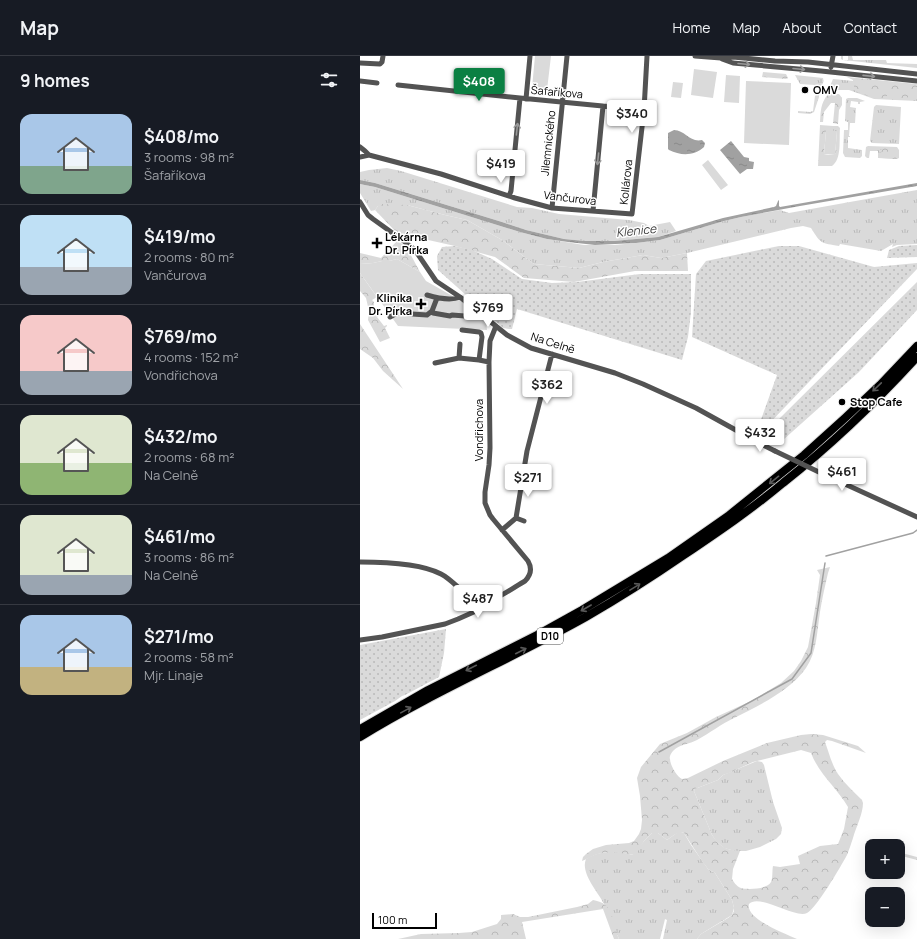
<!DOCTYPE html>
<html lang="en">
<head>
<meta charset="utf-8">
<style>
  :root { --surface:#171b24; --page:#20242c; --text:#f1f3f6; --muted:#9ea1a6; --line:#363941; --accent:#0b8043 }
  body { margin:0; font-family:Manrope,sans-serif; background:var(--page); color:var(--text); height:100vh; display:flex; flex-direction:column; font-size:15px; white-space:nowrap }
  * { box-sizing:border-box; margin:0 }
  p { font-size:13px; color:var(--muted) }
  .icon { flex:none; width:22px; height:22px; fill:none; stroke:currentColor; stroke-width:2; stroke-linecap:round; stroke-linejoin:round }
  .map { position:relative; flex:1; overflow:hidden }
  .side { display:flex; flex-direction:column; background:var(--surface); width:360px }
  .side>* { flex:none }
  .tools { position:absolute; left:505px; top:783px; display:grid; gap:8px }
  .tools a { display:grid; place-items:center; width:40px; height:40px; border-radius:8px; background:var(--surface); box-shadow:0 4px 16px #0002; font-size:20px }
  .scale { position:absolute; left:12px; bottom:10px; width:65px; box-sizing:border-box; padding-left:4px; border:2px solid #000; border-top:0; font-size:11px; line-height:14px; white-space:nowrap; color:#000; -webkit-text-stroke:3px #fff; paint-order:stroke }
  .price { position:absolute; translate:-50% -34px; padding:0 9px; border-radius:4px; background:#fff; color:#222; font-size:13px; line-height:26px; filter:drop-shadow(0 1px 2px #0008) }
  .price::after { content:''; position:absolute; left:50%; top:24px; width:12px; height:9px; margin-left:-6px; background:inherit; clip-path:polygon(0 0,100% 0,50% 100%) }
  .price.selected { background:var(--accent); color:#fff }
  ul { padding:0; list-style:none }
  li { display:flex; align-items:center; gap:12px; height:100px; padding:0 20px }
  li+li { border-top:1px solid var(--line) }
  li span { display:grid; place-items:center; flex:none; width:112px; height:80px; border-radius:12px; color:#555 }
  li>.icon { margin-inline-start:auto }
  span .icon { width:48px; height:48px; fill:#fffc; stroke-width:1 }
  li b { font-size:17px }
  h2 { display:flex; justify-content:space-between; align-items:center; height:48px; padding:0 20px; font-size:17px }
  header { display:flex; align-items:center; gap:24px; box-sizing:border-box; height:56px; padding:0 20px; background:var(--surface); border-bottom:1px solid var(--line) }
  header strong { font-size:19px }
  nav { display:flex; gap:22px; margin-inline-start:auto; font-size:14px }
  main { display:flex; flex:1; min-height:0 }
  .map>svg:first-child { display:block }
  .grass { fill:url(#grass-tufts) }
  .forest { fill:url(#forest-crowns); fill-rule:evenodd }
  .park { fill:#dadada }
  .garden { fill:url(#garden-dots) }
  .water { fill:url(#water-ripples) }
  .lines { fill:none; stroke-linecap:round; stroke-linejoin:round }
  .stream { stroke:#a1a1a1; stroke-width:1.5 }
  .highway-casing { stroke:#dbdbdb; stroke-width:10 }
  .minor { stroke:#535353; stroke-width:5 }
  .highway { stroke:#000; stroke-width:8 }
  .minor-bridge { stroke:#535353; stroke-width:5 }
  .oneway { stroke:#989898 }
  .oneway2 { stroke:#595959 }
  .poi-dot { fill:#000; stroke:#fff; stroke-width:1.5 }
  .labels { text-anchor:middle; stroke-width:3; stroke-linejoin:round; paint-order:stroke }
  .shield { fill:#fff; stroke:#4c4c4c; stroke-width:1 }
  .shield-label { font-size:10px; font-weight:bold; fill:#000 }
  .poi-label { font-size:11px; font-weight:bold; fill:#000; stroke:#fff; text-anchor:start }
  .street-label { font-size:11px; fill:#000; stroke:#fff }
  .water-label { font-size:12px; font-style:italic; fill:#424242; stroke:#fff }
</style>
</head>
<body>
<header>
<strong>Map</strong>
<nav><a>Home</a><a>Map</a><a>About</a><a>Contact</a></nav>
</header>
<main>
<section class="side">
<h2>9 homes<svg class="icon" aria-label="filters" viewBox="0 0 24 24"><path d="M4 7h16M4 17h16"/><circle cx="9" cy="7" r="2"/><circle cx="15" cy="17" r="2"/></svg></h2>
<ul>
<li><span style="background:linear-gradient(#a9c7e8 65%,#7fa58c 0)"><svg class="icon" aria-label="home" viewBox="0 0 24 24"><path d="M3 11l9-7 9 7M6 9v11h12V9"/></svg></span><div><b>$408/mo</b><p>3 rooms · 98 m²</p><p>Šafaříkova</p></div></li>
<li><span style="background:linear-gradient(#bfe0f5 65%,#9aa5b1 0)"><svg class="icon" aria-label="home" viewBox="0 0 24 24"><path d="M3 11l9-7 9 7M6 9v11h12V9"/></svg></span><div><b>$419/mo</b><p>2 rooms · 80 m²</p><p>Vančurova</p></div></li>
<li><span style="background:linear-gradient(#f6c9c9 70%,#9aa5b1 0)"><svg class="icon" aria-label="home" viewBox="0 0 24 24"><path d="M3 11l9-7 9 7M6 9v11h12V9"/></svg></span><div><b>$769/mo</b><p>4 rooms · 152 m²</p><p>Vondřichova</p></div></li>
<li><span style="background:linear-gradient(#dfe7d0 60%,#8fb573 0)"><svg class="icon" aria-label="home" viewBox="0 0 24 24"><path d="M3 11l9-7 9 7M6 9v11h12V9"/></svg></span><div><b>$432/mo</b><p>2 rooms · 68 m²</p><p>Na Celně</p></div></li>
<li><span style="background:linear-gradient(#dfe7d0 75%,#9aa5b1 0)"><svg class="icon" aria-label="home" viewBox="0 0 24 24"><path d="M3 11l9-7 9 7M6 9v11h12V9"/></svg></span><div><b>$461/mo</b><p>3 rooms · 86 m²</p><p>Na Celně</p></div></li>
<li><span style="background:linear-gradient(#a9c7e8 65%,#c2b280 0)"><svg class="icon" aria-label="home" viewBox="0 0 24 24"><path d="M3 11l9-7 9 7M6 9v11h12V9"/></svg></span><div><b>$271/mo</b><p>2 rooms · 58 m²</p><p>Mjr. Linaje</p></div></li>
</ul>
</section>
<div class="map">
<svg width="557" height="883" viewBox="0 0 557 883">
  <defs>
    <pattern id="grass-tufts" width="24" height="20" patternUnits="userSpaceOnUse"><rect width="24" height="20" fill="#dadada"/><path d="M3 7l-1-3M5 7V3M7 7l1-3M15 17l-1-3M17 17v-4M19 17l1-3" fill="none" stroke="#b9b9b9"/></pattern>
    <pattern id="forest-crowns" width="20" height="18" patternUnits="userSpaceOnUse"><rect width="20" height="18" fill="#dadada"/><path d="M2 6a3 3 0 1 1 6 0M12 15a3 3 0 1 1 6 0" fill="none" stroke="#b9b9b9"/></pattern>
    <pattern id="garden-dots" width="8" height="8" patternUnits="userSpaceOnUse"><rect width="8" height="8" fill="#dadada"/><path d="M2 2h.1M6 6h.1" fill="none" stroke="#b9b9b9" stroke-width="1.8" stroke-linecap="round"/></pattern>
    <pattern id="water-ripples" width="26" height="14" patternUnits="userSpaceOnUse"><rect width="26" height="14" fill="#a1a1a1"/><path d="M2 4q2-2 4 0t4 0M15 11q2-2 4 0t4 0" fill="none" stroke="#898989"/></pattern>
  </defs>
  <rect width="100%" height="100%" fill="#fff"/>
  <path class="grass" d="M481,0H483V4H488V0H492L493,4H526L527,7L557,8V12L483,4L481,3Z
    M435,19L463,22C464,25 463,30 459,32L455,29L440,28Z
    M473,23L557,31V45L514,43L489,34H472L470,33V30Z
    M456,39H459V41L454,56L450,58L438,57V55L450,56L453,55L455,40Z
    M488,42H497L505,45L500,46V48H498V46L491,45L490,51L496,52L495,67H490L489,80H490V81H488V92L502,94V100L500,102L485,101L483,97L484,74H488V66L485,65L486,43Z
    M516,49L541,51L539,88L512,87L510,85L514,51Z
    M473,70H478L480,72C479,84 482,103 472,110H468V99H475L477,75H473Z
    M508,90L537,91L539,94V102L537,103L518,102V95H510L509,102H507L505,100L506,91Z
    M27,112L41,115L157,151L172,152L199,158L269,164L284,167L289,170L310,166L316,175L298,181L254,185H225L204,183L166,174L142,166L15,127L0,124V116L9,114Z
    M0,128L15,131L160,176L187,183L224,189H254L276,187L300,184L364,165L381,161L420,154L429,157C471,149 514,142 557,134V188L537,189L532,191L533,188L521,195L480,188L479,190C461,187 461,188 451,172L443,170L431,172L327,197L301,202L283,199L243,206L219,212L174,208L142,184L107,164L85,159L47,149L18,150L15,154L11,155L0,137Z
    M397,705L402,706L404,709L413,746L422,772L421,778L416,783L400,791L386,795H375L364,792L356,785L352,779L336,740L334,735L335,733L340,731L358,724L363,719Z
    M318,776H321L324,777L331,789L348,813L355,817L372,844L374,852L372,859L341,878L337,883H303L307,864L305,863L300,883H259C254,872 250,859 244,848C238,836 220,817 226,803C241,794 257,795 273,799L284,785L292,777H298L307,784Z
    M538,796L557,801V804L538,799Z"/>
  <path class="forest" d="M403,16L426,18L428,22L426,23L402,21Z
    M487,21L557,28V39L549,40L545,44H533V41L534,36L531,33L526,35L527,40C527,41 526,42 525,42C519,46 501,37 495,35L494,32V30L489,28V27L493,26V24Z
    M468,38H479L482,42V49L479,54L478,68L473,67L475,47H471L464,56L463,66H460C461,54 460,49 468,38Z
    M460,69L473,70V75H466L464,98L468,99V110H458Z
    M524,91H527L528,92V96L532,100L535,99V96L532,92H536L538,94V101L536,103L522,102V100L523,98L519,95L520,94L523,93Z
    M22,148L47,149L85,159L107,164L142,184L174,208L219,212L243,206L283,199L301,202L327,197L328,215H275L214,226L164,222L135,201L95,190L37,177L15,154L18,150Z
    M37,185L46,190L60,216L37,203L29,205H22L13,207L0,208V197L21,202Z
    M0,217L17,241L12,244L14,246V250L20,258L17,261L24,270L27,269V270L25,272L30,282L20,286L8,264L9,255L6,242L0,235Z
    M0,268L43,333L23,315L13,302L0,293Z
    M470,511L468,517C465,530 462,543 460,556C457,575 457,596 446,612C430,635 398,650 374,662C361,668 350,677 337,684C330,688 319,688 313,695C311,697 309,701 310,703C310,709 317,721 322,723L328,722L363,705L407,687L441,679L451,678L463,679L498,690L506,697L472,685L467,684L465,686C469,697 472,709 478,718C485,728 494,736 502,744L503,747C503,758 496,771 493,782C491,788 489,794 487,799C481,810 456,853 447,857C435,863 399,837 389,848C385,863 426,878 437,883H337L341,878L368,862L372,859L374,855V852L372,844L355,817L348,813L342,805L324,777C317,775 312,781 307,784L298,777H292L284,785L276,798L274,799C260,797 248,794 235,799C230,801 227,803 222,805L223,801L226,798L233,793L246,789L269,787L274,785L279,778L281,773L282,764L280,740L277,722L281,711L300,688L327,677L356,661L391,645L421,627L434,615L441,605L448,591L456,547L460,519L457,514ZM441,694L451,697C459,718 477,732 488,751L484,773L478,788L460,790L438,800L440,808L420,811L413,810C412,814 413,822 411,826C408,833 388,834 381,832C376,830 374,826 372,823L373,813L380,795C366,794 360,791 352,779L336,740L334,735L335,733L340,731L358,724L363,719L369,717L393,706Z
    M233,844C237,845 242,846 245,849C253,854 255,874 259,883H254L243,853L162,866L166,883H38L61,878L99,877L112,876L137,868L141,863V859L153,858L160,861H168L217,851L228,848Z"/>
  <path class="park" d="M175,0H191L187,34L172,32Z
    M334,13L357,16L353,42L331,39Z
    M366,19L380,20L379,47L364,46Z
    M386,25L431,27L429,89L384,87Z
    M313,26L323,27L321,42L311,41Z
    M466,75H477L475,99L464,98Z
    M348,104L368,129L361,134L342,109Z
    M37,203L60,216L66,225L103,246L119,259L126,266L127,274L38,270L0,217V208L13,207L22,205H29Z"/>
  <path class="garden" d="M557,189V201L527,202L529,194L539,190Z
    M95,190L112,194L132,203L162,223L192,227L217,226L280,218H331V256L328,281L322,304L157,253L152,273H149L143,272L78,214L77,200L82,191Z
    M419,190H439L514,211L557,207V213L404,373L398,372L417,319L332,281L336,218L346,205Z
    M557,226V254L499,316L423,384L409,376L417,365Z
    M86,573L84,597L79,621L45,639L42,640L35,645L0,664V589Z"/>
  <path class="water" d="M314,74C325,74 330,87 342,84L345,87L344,91C334,100 321,100 309,94L308,93V77Z
    M371,85L384,101L389,102V105L394,106L393,113H387L380,118L360,94Z
    M0,124L15,127L54,139L142,166L166,174L204,183L225,185H254L298,181L363,162L414,151L416,150L418,145L419,144V150L420,151L557,127V130L440,150L381,161L364,165L300,184L276,187L235,189L208,186L187,183L160,176L15,131L0,128Z"/>
  <g class="lines">
    <path class="stream" d="M466,500L553,477L557,474
      M299,696L432,623L451,597L465,507"/>
    <defs>
      <path id="highway" d="M0,673L68,634L177,579L222,554L308,502L368,460L444,399L485,362L520,329L557,290
        M0,681C73,636 151,603 226,561C259,542 292,521 324,499C358,476 392,453 423,427C471,389 516,346 557,301"/>
    </defs>
    <use href="#highway" class="highway-casing"/>
    <path class="minor" d="M335,0L361,2L373,1L415,5L448,6L557,18
      M362,3L373,7L461,15L557,25
      M0,7L20,8L22,6L23,0
      M471,11L473,0
      M0,25L17,27
      M38,29L160,42L284,54
      M166,43L170,0
      M0,91L5,95L9,99
      M0,101L9,99L81,118L155,142L192,152L272,158L284,54L287,0
      M149,140L151,135L160,42
      M0,146L8,159L13,163L45,186L55,194L76,225L100,241L147,279L171,292L255,317L283,328L336,352L401,388L415,395
      M192,152L207,0
      M233,155L243,50
      M67,239C77,242 91,245 100,241
      M77,242L72,255L73,257L90,260L92,259L105,260
      M30,261L37,257L67,259L72,255
      M102,274L119,276L121,277L122,281L119,304L129,306
      M100,288L99,302L119,304
      M75,307L99,302
      M463,418L557,461
      M156,462L164,465
      M142,474L156,462L167,395L192,298
      M0,506C24,506 60,507 81,518C95,525 107,544 121,546C133,547 154,531 165,525C171,519 172,512 168,505L133,463L130,459L125,447V436L129,409L130,392L129,306L130,285L136,270
      M0,584L22,581L85,568L98,563L116,555L120,551L122,546"/>
    <use href="#highway" class="highway"/>
    <path class="minor-bridge" d="M415,395L463,418"/>
  </g>
  <defs><path id="oneway-shaft" d="M-6 0H5M1.5-3L5.5 0L1.5 3" fill="none" stroke-width="1.6" stroke-linecap="round" stroke-linejoin="round"/></defs>
  <g class="oneway">
    <use href="#oneway-shaft" transform="translate(384 8) rotate(5)"/>
    <use href="#oneway-shaft" transform="translate(439 13) rotate(5)"/>
    <use href="#oneway-shaft" transform="translate(509 20) rotate(6)"/>
    <use href="#oneway-shaft" transform="translate(157 73) rotate(-84)"/>
    <use href="#oneway-shaft" transform="translate(238 103) rotate(96)"/>
  </g>
  <g class="oneway2">
    <use href="#oneway-shaft" transform="translate(517 331) rotate(136)"/>
    <use href="#oneway-shaft" transform="translate(414 424) rotate(141)"/>
    <use href="#oneway-shaft" transform="translate(275 531) rotate(-32)"/>
    <use href="#oneway-shaft" transform="translate(226 552) rotate(150)"/>
    <use href="#oneway-shaft" transform="translate(161 595) rotate(-27)"/>
    <use href="#oneway-shaft" transform="translate(111 612) rotate(153)"/>
    <use href="#oneway-shaft" transform="translate(46 654) rotate(-29)"/>
  </g>
  <g class="poi-dot">
    <circle cx="445" cy="34" r="4"/>
    <path d="M15 181h4v4h4v4h-4v4h-4v-4h-4v-4h4z"/>
    <path d="M59 242h4v4h4v4h-4v4h-4v-4h-4v-4h4z"/>
    <circle cx="482" cy="346" r="4"/>
  </g>
  <g class="labels">
    <rect class="shield" x="177" y="572" width="26" height="16" rx="3"/>
    <g class="shield-label">
      <text x="190" y="584">D10</text>
    </g>
    <g class="poi-label">
      <text x="453" y="38">OMV</text>
      <text x="25" y="185">Lékárna<tspan x="25" dy="13">Dr. Pírka</tspan></text>
      <text x="52" y="246" text-anchor="end">Klinika<tspan x="52" dy="13">Dr. Pírka</tspan></text>
      <text x="490" y="350">Stop Cafe</text>
    </g>
    <g class="street-label">
      <text transform="translate(197 36) rotate(5)" y="4">Šafaříkova</text>
      <text transform="translate(188 87) rotate(-84)" y="4">Jilemnického</text>
      <text transform="translate(266 126) rotate(-84)" y="4">Kollárova</text>
      <text transform="translate(210 142) rotate(7)" y="4">Vančurova</text>
      <text transform="translate(193 287) rotate(18)" y="4">Na Celně</text>
      <text transform="translate(119 374) rotate(-90)" y="4">Vondřichova</text>
    </g>
    <g class="water-label">
      <text transform="translate(276 175) rotate(-6)" y="4">Klenice</text>
    </g>
  </g>
</svg>
<div class="tools">
<a>+</a>
<a>−</a>
</div>
<div class="scale">100 m</div>
<b class="price selected" style="left:119px;top:46px">$408</b>
<b class="price" style="left:272px;top:78px">$340</b>
<b class="price" style="left:141px;top:128px">$419</b>
<b class="price" style="left:128px;top:272px">$769</b>
<b class="price" style="left:187px;top:349px">$362</b>
<b class="price" style="left:400px;top:397px">$432</b>
<b class="price" style="left:482px;top:436px">$461</b>
<b class="price" style="left:168px;top:442px">$271</b>
<b class="price" style="left:118px;top:563px">$487</b>
</div>
</main>
</body>
</html>
